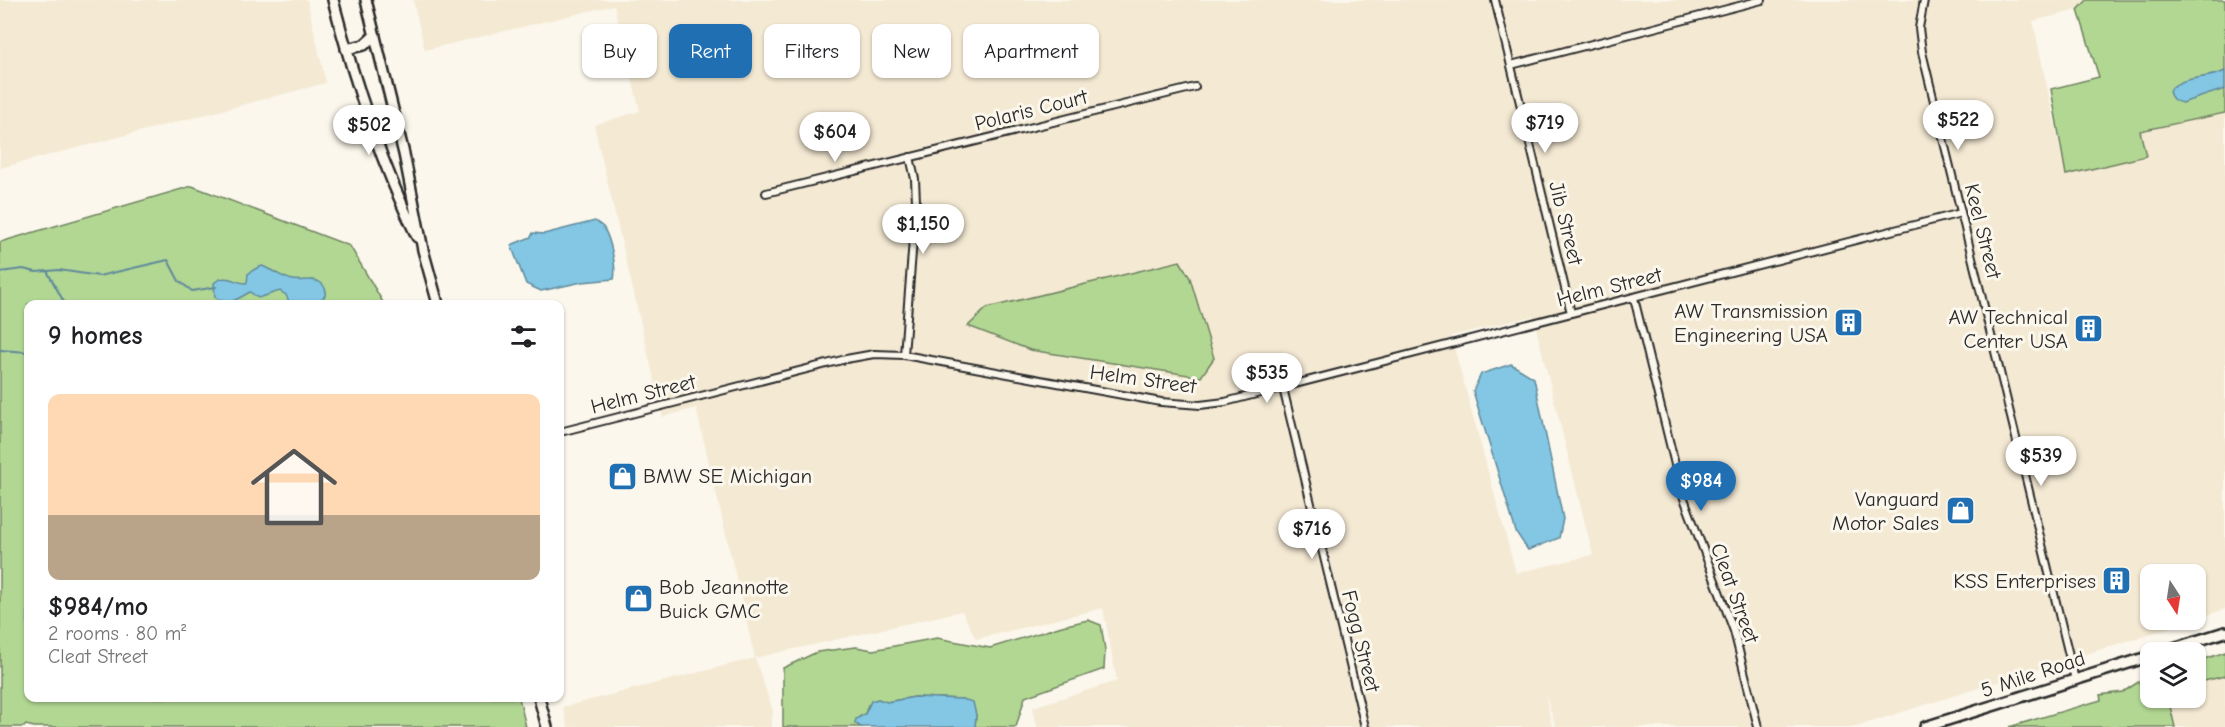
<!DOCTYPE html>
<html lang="en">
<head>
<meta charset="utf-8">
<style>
  :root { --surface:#fff; --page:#f2f2f2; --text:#202124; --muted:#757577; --line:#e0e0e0; --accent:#1f6fb2 }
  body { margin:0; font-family:"Comic Neue",sans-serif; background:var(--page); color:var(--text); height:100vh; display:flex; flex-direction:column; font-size:22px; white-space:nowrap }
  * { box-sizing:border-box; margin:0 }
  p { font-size:20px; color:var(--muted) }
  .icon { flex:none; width:33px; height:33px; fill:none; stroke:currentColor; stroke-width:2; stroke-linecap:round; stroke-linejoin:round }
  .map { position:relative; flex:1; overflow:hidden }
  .panel { position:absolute; left:24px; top:300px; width:540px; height:402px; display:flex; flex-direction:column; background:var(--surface); border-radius:12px; box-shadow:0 2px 4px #0004 }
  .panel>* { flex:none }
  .guide { position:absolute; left:582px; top:24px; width:570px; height:54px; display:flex; gap:12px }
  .needle { width:39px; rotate:168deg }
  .fabs { position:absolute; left:2140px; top:564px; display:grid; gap:12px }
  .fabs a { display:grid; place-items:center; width:66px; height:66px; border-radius:12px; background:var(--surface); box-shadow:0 2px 4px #0004; font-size:30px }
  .price { position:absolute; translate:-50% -51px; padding:0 14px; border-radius:21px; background:#fff; color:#222; font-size:20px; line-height:39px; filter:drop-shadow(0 2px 3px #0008) }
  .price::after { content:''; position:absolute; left:50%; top:36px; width:18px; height:14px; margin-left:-9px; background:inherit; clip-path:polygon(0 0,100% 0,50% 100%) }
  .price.selected { background:var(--accent); color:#fff }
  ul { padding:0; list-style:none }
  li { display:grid; align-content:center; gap:12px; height:318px; padding:0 24px }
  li+li { border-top:2px solid var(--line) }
  li span { display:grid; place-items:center; height:186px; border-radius:12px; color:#555 }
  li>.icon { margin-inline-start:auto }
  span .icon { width:108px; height:108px; fill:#fffc; stroke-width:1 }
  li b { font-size:26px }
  h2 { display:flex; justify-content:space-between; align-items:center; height:72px; padding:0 24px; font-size:26px }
  .pill { padding:0 21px; border-radius:12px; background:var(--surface); box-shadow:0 2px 4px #0004; font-size:21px; line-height:54px }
  .pill.selected { background:var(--accent); color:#fff }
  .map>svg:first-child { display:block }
  .built { fill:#f4e9d3; fill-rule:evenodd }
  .green { fill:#b2d793; stroke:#6e815f; stroke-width:1.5 }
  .water { fill:#83c7e4; stroke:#60899a; stroke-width:1.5 }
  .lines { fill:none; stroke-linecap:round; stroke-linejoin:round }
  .stream { stroke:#60899a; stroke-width:2 }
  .street-casing { stroke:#2b2b2b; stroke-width:10 }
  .secondary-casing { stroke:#2b2b2b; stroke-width:14 }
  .street { stroke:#fbf7ec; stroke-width:6 }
  .secondary { stroke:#fbf7ec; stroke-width:9 }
  .labels { text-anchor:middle; stroke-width:6; stroke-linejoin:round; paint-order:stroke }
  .street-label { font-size:21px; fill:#2b2b2b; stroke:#fbf7ec }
  .poi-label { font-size:21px; fill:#2b2b2b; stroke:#fbf7ec; text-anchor:end }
</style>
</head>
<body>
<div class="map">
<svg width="2225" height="727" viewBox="0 0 2225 727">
  <rect width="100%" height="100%" fill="#fbf7ec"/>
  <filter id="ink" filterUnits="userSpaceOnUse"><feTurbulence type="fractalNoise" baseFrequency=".0167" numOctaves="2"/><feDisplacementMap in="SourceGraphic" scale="12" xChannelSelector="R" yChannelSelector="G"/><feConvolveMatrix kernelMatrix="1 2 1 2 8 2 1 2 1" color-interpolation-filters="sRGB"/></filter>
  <g filter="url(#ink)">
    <path class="built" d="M0,0H307L326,83L0,168Z
      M413,0H2087L2078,10L2033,21L2066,175L2146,155L2140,132L2225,113V609L2196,619V574H2151V620H2194L1855,727H1556L1545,693L1552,727H1037L1033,707L1117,681L1103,608L976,639L962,611L755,658L773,711L771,727H568L563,707L755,658L696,408L663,417L594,125L640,111L614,5L425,50ZM1533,316L1593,555L1516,573L1451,336Z
      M2225,676V727H2175L2168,698H2196V683Z"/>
    <path class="green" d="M2087,0H2225V113L2140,131L2146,156L2066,175L2051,89L2099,77L2078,10Z
      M192,186L350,246L384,304H28V698H519L526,727H34L26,725L24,727H0V242Z
      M1180,261L1190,278L1214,358L1201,377L1030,350L968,326L987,308Z
      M1088,620L1101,625L1105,650L1104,669L1025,697L1016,727H975L976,715L962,699L915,697L886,702L878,699L868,705L865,714L860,716L855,723L861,727H783V668L817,652L856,647L873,650L937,638L990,648L1062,626Z
      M2225,652V676L2196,683V662Z
      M2151,677V698H2168L2175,727H2009L2101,700L2100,695L2123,692L2140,681Z"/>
    <path class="water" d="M2225,71V89L2182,103C2174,101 2171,99 2169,91C2181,75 2208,80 2225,71Z
      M595,221C598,223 601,225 603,227C610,237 617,267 614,279L582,282L541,291L526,284L511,245L531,237L533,233L544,234Z
      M262,266C273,270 282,278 293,280C302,282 313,277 321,283C324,285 325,288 326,291C326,305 299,304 290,304L286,295L280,291L258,298L250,292C237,299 229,307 215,297L214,283C227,272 235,284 247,283L248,274L255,269Z
      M1511,364L1534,378L1563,519L1559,538L1528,550L1516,532L1473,391L1481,374Z
      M915,697L962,699L973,702L976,715L975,727H861L855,723L856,719L865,714L871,701L878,699L887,702Z"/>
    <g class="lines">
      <path class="stream" d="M47,271L65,304
        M0,272L23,269L36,272L59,270L99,276L168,260L179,281L192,291L216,287
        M0,350L28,352"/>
      <defs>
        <path id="street" d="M1495,0L1571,313
          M1924,0L1919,28L1922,52L2075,680
          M1511,65L1762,0
          M766,193L1195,87
          M1634,298L1682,493L1734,631L1758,727
          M904,355L916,201L915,179L910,157
          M1283,388L1365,727
          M560,432L846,359L874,354L904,355L1161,402L1200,405L1225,402L1961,213"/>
        <path id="secondary" d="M333,0C354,81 380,161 417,237
          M366,0L404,154L423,250L438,304
          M346,49L364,45L375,35
          M2161,652L2225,632
          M539,698L547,727
          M1925,727L2151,656"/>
      </defs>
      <use href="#street" class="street-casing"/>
      <use href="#secondary" class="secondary-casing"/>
      <use href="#street" class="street"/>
      <use href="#secondary" class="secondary"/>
    </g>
  </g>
  <defs>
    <symbol id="building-square" viewBox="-11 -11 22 22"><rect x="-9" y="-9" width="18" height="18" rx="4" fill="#1f6fb2" stroke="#fbf7ec"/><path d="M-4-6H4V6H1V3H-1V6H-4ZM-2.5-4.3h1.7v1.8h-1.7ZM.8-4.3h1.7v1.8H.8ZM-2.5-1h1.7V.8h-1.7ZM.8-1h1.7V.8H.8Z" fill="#fff"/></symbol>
    <symbol id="shop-square" viewBox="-11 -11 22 22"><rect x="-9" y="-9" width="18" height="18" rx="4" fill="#1f6fb2" stroke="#fbf7ec"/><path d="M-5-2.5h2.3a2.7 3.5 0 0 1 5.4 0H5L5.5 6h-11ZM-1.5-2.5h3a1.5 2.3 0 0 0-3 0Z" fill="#fff"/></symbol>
  </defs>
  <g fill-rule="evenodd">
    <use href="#building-square" x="1832" y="306" width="33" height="33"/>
    <use href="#building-square" x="2072" y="312" width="33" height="33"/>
    <use href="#shop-square" x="606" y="460" width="33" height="33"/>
    <use href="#shop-square" x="1944" y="494" width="33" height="33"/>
    <use href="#building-square" x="2100" y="564" width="33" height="33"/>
    <use href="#shop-square" x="622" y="582" width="33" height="33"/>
  </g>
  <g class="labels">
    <g class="street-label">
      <text transform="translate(1031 110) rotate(-14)" y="7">Polaris Court</text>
      <text transform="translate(1566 223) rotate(76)" y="7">Jib Street</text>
      <text transform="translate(1983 231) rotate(76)" y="7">Keel Street</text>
      <text transform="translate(1609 287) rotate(-14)" y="7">Helm Street</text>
      <text transform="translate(1143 379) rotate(8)" y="7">Helm Street</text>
      <text transform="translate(643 394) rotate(-14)" y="7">Helm Street</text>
      <text transform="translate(1735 593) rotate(70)" y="7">Cleat Street</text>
      <text transform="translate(1361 641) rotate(76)" y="7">Fogg Street</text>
      <text transform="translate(2033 674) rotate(-18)" y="7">5 Mile Road</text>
    </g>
    <g class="poi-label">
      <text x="1828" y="318">AW Transmission<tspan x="1828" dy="24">Engineering USA</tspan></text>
      <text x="2068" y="324">AW Technical<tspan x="2068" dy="24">Center USA</tspan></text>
      <text x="643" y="483" text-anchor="start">BMW SE Michigan</text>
      <text x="1939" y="506">Vanguard<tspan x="1939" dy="24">Motor Sales</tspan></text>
      <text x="2096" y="588">KSS Enterprises</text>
      <text x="659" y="594" text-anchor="start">Bob Jeannotte<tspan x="659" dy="24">Buick GMC</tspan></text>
    </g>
  </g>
</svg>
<div class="fabs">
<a><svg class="needle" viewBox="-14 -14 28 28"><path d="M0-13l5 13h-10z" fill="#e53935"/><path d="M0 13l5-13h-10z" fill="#757577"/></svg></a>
<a><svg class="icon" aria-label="layers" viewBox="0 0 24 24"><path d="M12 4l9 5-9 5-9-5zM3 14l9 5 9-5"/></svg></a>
</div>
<b class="price" style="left:1958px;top:151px">$522</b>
<b class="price" style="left:1545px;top:154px">$719</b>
<b class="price" style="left:369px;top:156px">$502</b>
<b class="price" style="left:835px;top:163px">$604</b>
<b class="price" style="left:923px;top:255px">$1,150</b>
<b class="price" style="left:1267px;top:404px">$535</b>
<b class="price" style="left:2041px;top:487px">$539</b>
<b class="price selected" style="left:1701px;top:512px">$984</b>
<b class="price" style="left:1312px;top:560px">$716</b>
<div class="guide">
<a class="pill">Buy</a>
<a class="pill selected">Rent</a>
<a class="pill">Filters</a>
<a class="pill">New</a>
<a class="pill">Apartment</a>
</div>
<section class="panel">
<h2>9 homes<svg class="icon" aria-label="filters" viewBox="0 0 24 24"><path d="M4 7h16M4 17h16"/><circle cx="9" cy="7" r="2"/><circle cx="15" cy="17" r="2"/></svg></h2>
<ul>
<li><span style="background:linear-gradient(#ffd9b3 65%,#b9a48a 0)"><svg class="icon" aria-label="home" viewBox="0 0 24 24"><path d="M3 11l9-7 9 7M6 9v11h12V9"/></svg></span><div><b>$984/mo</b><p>2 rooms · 80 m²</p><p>Cleat Street</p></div></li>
</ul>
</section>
</div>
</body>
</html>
